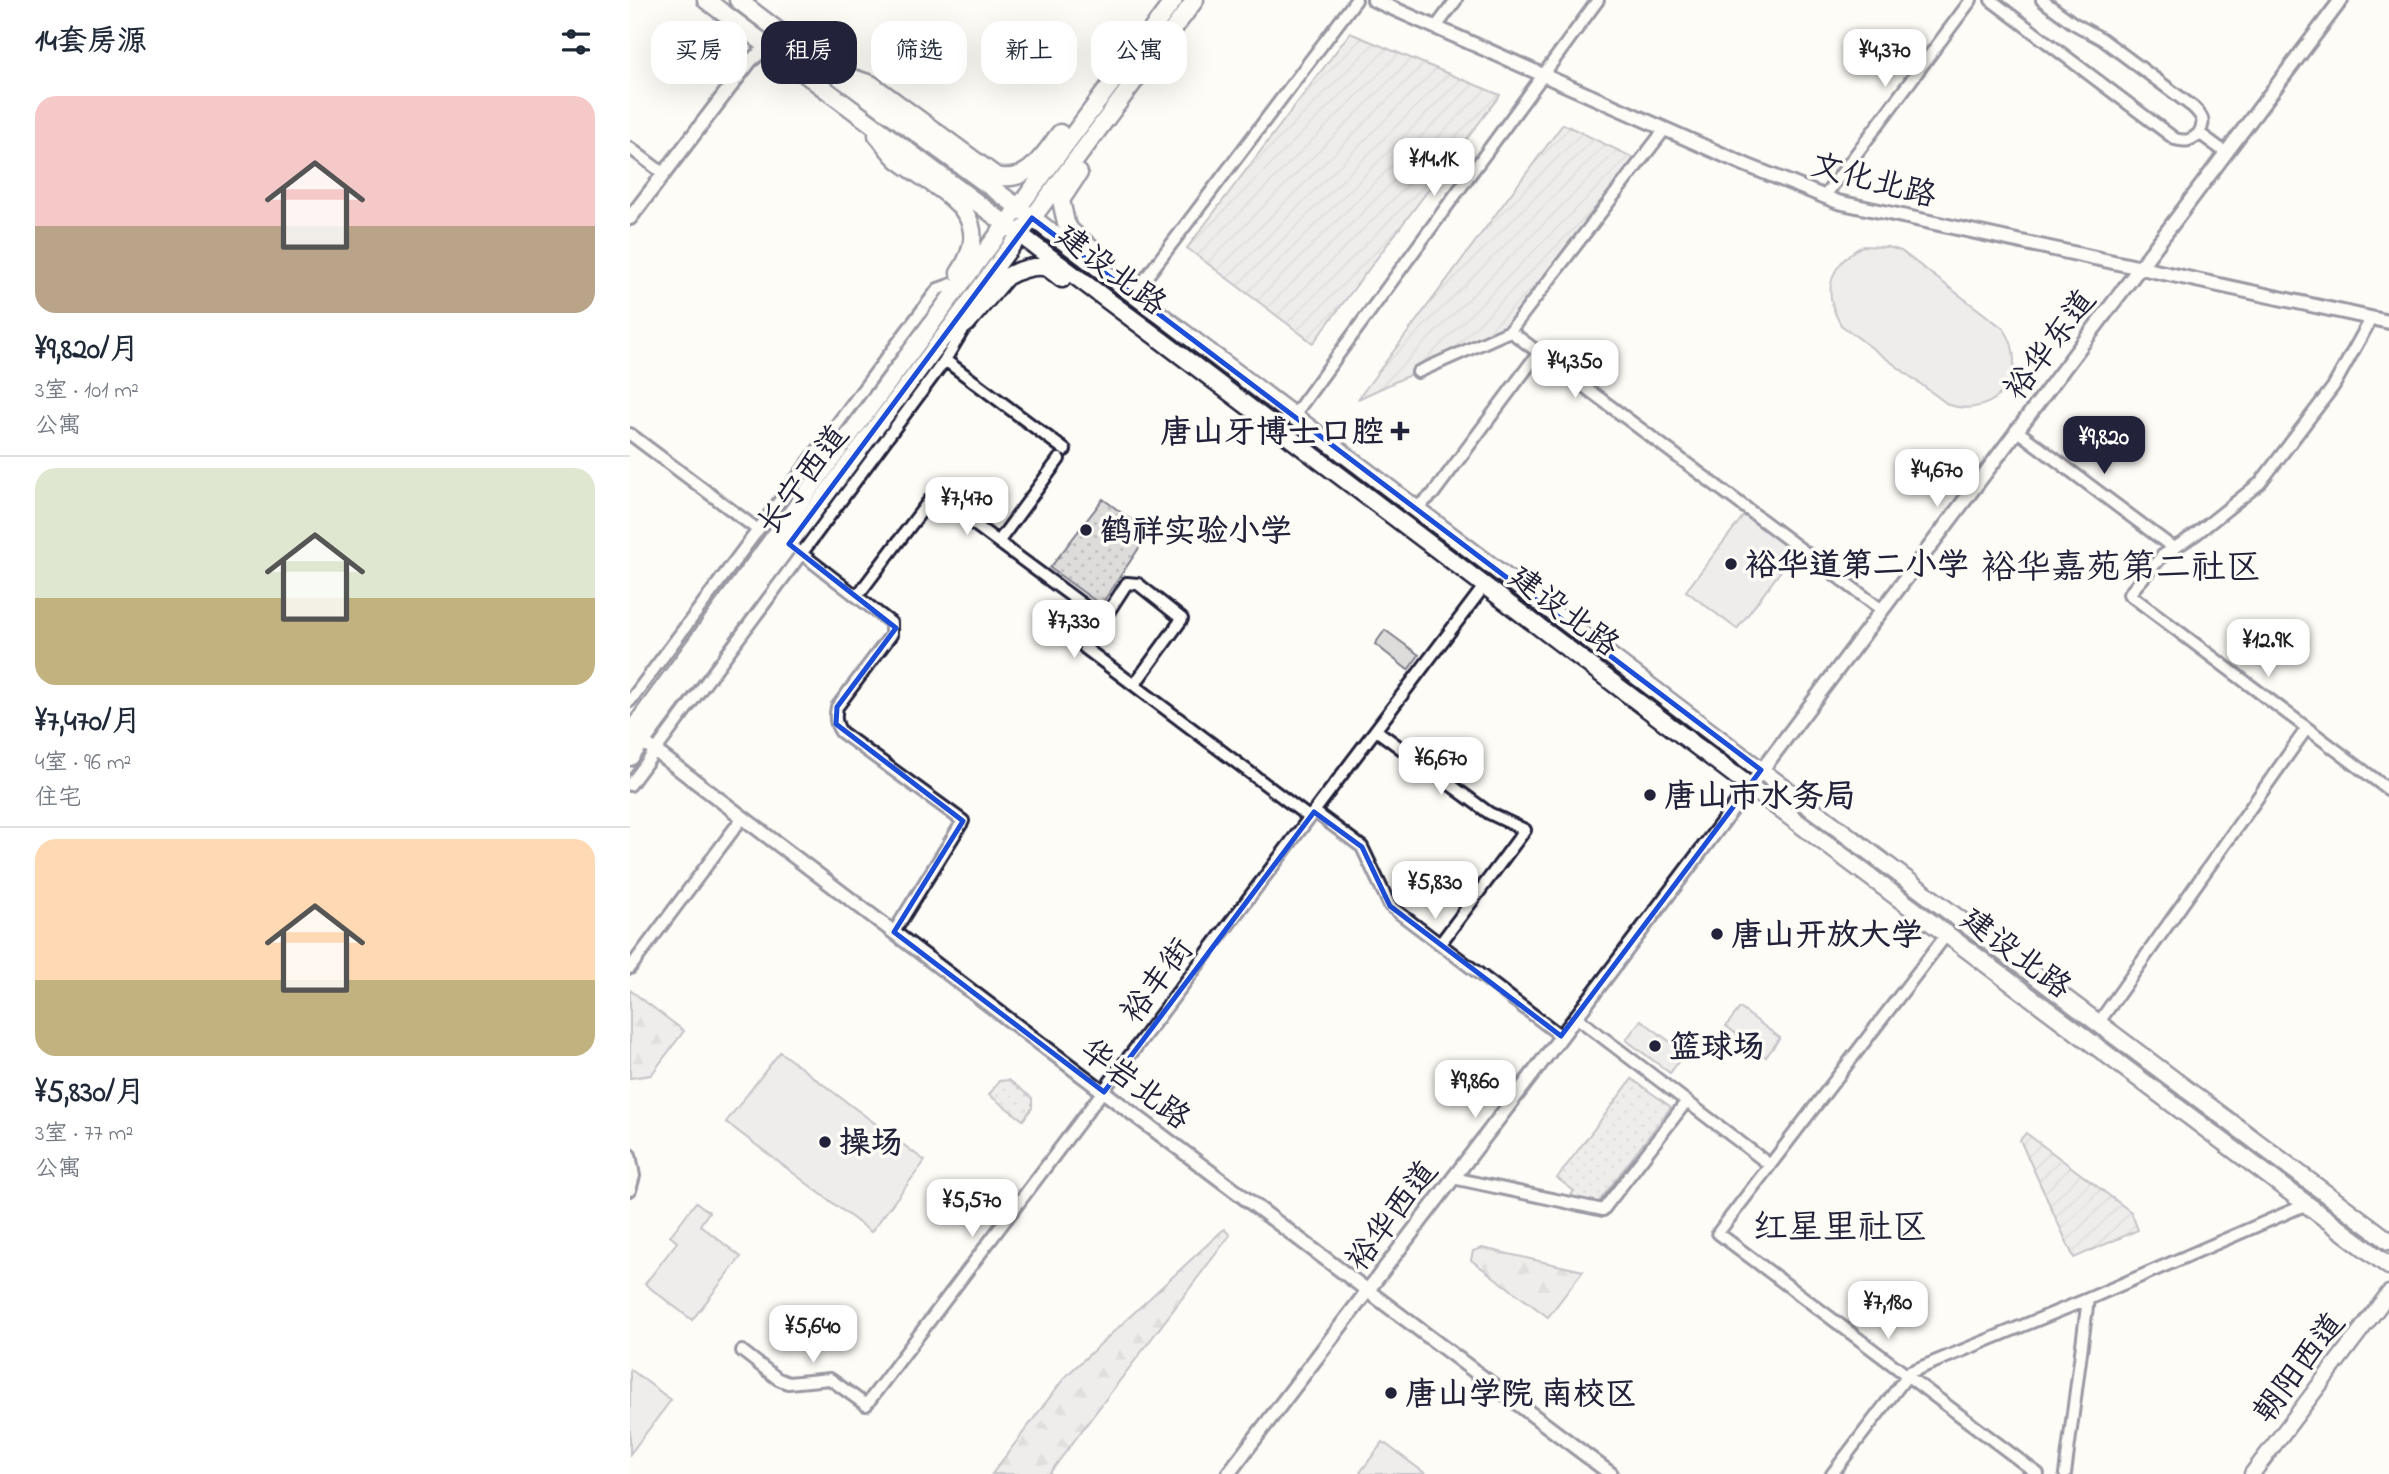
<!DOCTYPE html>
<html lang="zh">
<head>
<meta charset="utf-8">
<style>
  :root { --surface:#fff; --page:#f2f2f3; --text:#1f2937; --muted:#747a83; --line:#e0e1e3; --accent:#22223b }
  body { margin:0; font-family:"Indie Flower","LXGW WenKai TC",sans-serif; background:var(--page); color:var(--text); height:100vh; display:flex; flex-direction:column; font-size:26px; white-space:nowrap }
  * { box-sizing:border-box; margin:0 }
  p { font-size:23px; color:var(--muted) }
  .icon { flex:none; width:38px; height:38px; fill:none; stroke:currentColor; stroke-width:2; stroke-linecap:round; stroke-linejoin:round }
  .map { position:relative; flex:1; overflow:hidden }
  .sheet { display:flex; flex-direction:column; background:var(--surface); width:630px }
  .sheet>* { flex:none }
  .guide { position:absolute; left:21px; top:21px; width:665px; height:63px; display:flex; gap:14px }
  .price { position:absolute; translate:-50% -60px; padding:0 16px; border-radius:14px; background:#fff; color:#222; font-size:23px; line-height:46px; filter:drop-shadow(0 2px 4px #0008) }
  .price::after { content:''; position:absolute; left:50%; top:42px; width:21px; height:16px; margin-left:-10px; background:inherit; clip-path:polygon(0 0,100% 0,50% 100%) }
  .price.on { background:var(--accent); color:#fff }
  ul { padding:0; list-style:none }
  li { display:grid; align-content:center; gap:14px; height:371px; padding:0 35px }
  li+li { border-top:2px solid var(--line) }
  li span { display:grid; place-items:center; height:217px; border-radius:21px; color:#555 }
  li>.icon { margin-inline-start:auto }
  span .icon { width:126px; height:126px; fill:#fffc; stroke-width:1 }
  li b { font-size:30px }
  h2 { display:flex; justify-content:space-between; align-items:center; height:84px; padding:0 35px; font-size:30px }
  .pill { padding:0 24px; border-radius:21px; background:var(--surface); box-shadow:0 7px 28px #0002; font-size:24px; line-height:63px }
  .pill.on { background:var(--accent); color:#fff }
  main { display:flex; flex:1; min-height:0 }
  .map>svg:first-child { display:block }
  .grass { fill:#dddcdb; stroke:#807f8b; stroke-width:2 }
  .forest { fill:url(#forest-firs); stroke:#807f8b; stroke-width:2 }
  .park { fill:url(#park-dots); stroke:#807f8b; stroke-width:2 }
  .garden { fill:url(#garden-furrows); stroke:#807f8b; stroke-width:2 }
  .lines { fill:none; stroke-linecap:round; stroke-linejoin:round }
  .minor-casing { stroke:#22223b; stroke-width:16 }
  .tertiary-casing { stroke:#22223b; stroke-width:18 }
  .secondary-casing { stroke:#22223b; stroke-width:19 }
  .primary-casing { stroke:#22223b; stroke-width:21 }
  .minor { stroke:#fdfcf7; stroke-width:10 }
  .tertiary { stroke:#fdfcf7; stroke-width:12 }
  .secondary { stroke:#fdfcf7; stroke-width:14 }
  .primary { stroke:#fdfcf7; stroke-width:16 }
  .marked { fill:none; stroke:#1d4ed8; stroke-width:5; stroke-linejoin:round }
  .poi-dot { fill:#22223b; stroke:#fdfcf7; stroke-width:2.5 }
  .labels { text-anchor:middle; stroke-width:7; stroke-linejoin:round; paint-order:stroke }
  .street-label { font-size:32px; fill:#22223b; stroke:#fdfcf7 }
  .poi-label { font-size:32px; font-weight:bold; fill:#22223b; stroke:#fdfcf7; text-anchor:start }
  .quarter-label { font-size:35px; fill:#22223b; stroke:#fdfcf7 }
</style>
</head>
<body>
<main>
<section class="sheet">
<h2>14套房源<svg class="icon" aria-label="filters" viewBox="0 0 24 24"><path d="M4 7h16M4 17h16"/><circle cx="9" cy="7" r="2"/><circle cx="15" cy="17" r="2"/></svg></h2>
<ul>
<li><span style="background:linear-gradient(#f6c9c9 60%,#b9a48a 0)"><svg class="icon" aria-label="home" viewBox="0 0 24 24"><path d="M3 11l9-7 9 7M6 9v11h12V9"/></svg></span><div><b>¥9,820/月</b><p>3室 · 101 m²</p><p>公寓</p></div></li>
<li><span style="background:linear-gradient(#dfe7d0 60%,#c2b280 0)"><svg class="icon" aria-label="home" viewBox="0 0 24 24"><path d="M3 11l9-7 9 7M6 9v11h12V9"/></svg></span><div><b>¥7,470/月</b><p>4室 · 96 m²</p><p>住宅</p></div></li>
<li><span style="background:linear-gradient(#ffd9b3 65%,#c2b280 0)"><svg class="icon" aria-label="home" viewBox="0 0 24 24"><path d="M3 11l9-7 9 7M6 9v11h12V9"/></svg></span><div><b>¥5,830/月</b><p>3室 · 77 m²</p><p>公寓</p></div></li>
</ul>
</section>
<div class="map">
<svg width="1759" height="1474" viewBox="0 0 1759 1474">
  <defs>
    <pattern id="forest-firs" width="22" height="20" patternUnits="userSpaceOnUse" patternTransform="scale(1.75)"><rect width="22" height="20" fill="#dddcdb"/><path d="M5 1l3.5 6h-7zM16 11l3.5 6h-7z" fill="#bdbcbd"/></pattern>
    <pattern id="park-dots" width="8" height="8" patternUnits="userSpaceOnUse" patternTransform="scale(1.75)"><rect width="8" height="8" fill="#dddcdb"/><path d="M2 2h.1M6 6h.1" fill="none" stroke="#bdbcbd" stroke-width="1.8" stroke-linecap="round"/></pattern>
    <pattern id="garden-furrows" width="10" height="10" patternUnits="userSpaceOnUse" patternTransform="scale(1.75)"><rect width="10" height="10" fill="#dddcdb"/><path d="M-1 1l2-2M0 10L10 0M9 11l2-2" fill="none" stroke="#bdbcbd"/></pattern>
  </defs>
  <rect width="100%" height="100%" fill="#fdfcf7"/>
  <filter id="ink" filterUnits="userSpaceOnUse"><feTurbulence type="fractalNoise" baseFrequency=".0143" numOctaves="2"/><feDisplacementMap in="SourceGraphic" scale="14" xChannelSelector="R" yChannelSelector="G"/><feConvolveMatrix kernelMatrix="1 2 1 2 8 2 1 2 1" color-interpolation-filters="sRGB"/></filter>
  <g filter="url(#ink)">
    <path class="grass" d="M1232,246L1258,247L1271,251L1374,329C1402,371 1367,420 1319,405L1211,325C1192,292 1198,266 1232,246Z
      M1115,514L1165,552L1107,629L1056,591Z
      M755,630L789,655L778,670L745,644Z
      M1110,1008L1150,1038L1136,1057L1096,1026Z
      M1011,1020L1055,1053L1040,1073L996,1040Z
      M150,1052L295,1161L241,1232L96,1122Z
      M66,1202L79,1212L70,1225L111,1257L62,1320L15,1284L47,1242L40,1236Z
      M0,1369L41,1400L0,1454Z
      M753,1442L796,1474H729Z"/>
    <path class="forest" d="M0,990L54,1031L21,1075L0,1078Z
      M594,1229L600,1235L419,1474H362L435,1377Z
      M852,1248L953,1271L918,1317L841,1260L843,1251Z"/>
    <path class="park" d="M473,499L519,533L471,605L420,568Z
      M1002,1079L1041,1107L967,1204L939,1198L944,1191L927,1178Z
      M379,1080L402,1098V1108L393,1120L359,1095L369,1081Z"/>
    <path class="garden" d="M720,33L870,95L683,343L557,248Z
      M933,124L1004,158L870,333L728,399Z
      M1396,1133L1501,1212L1508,1230L1444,1258L1390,1140Z"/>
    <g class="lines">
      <defs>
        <path id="minor" d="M1361,0L1545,139C1556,142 1561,141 1569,133
          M1412,0L1443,23L1472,39L1563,107C1572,116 1576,121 1569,133L1595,152
          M806,27L826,0
          M1035,129L880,331L1252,610
          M0,148L34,174
          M1194,197L1341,0
          M509,287L726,0
          M1741,319L1703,387L1630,483L1566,534L1532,556L1499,594L1759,790
          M315,360L435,450
          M788,372L880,331
          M664,415L968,0
          M1386,430L1542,547
          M0,434L128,530
          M786,508L803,494L909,352
          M369,541L429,459
          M167,550L261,623V635L207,707C205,717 205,723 211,732L333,821L264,932
          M228,595L299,501L309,498L464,613
          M504,685L552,619L508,584L497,583L455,648L680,818
          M0,701L308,289L322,284
          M746,730L859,813L895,830L810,944
          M0,785L315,360L333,330
          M685,812L732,847L760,906L931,1036
          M1317,934L1088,1233L1408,1474
          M0,968L113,817
          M946,1017L1140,1165
          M1469,1022L1677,728
          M0,1155L4,1176L0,1190
          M823,1178L973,1210L1056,1102
          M112,1351L148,1379L158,1383L200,1379L236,1405L855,585
          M1202,1474L1280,1372L1458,1299L1677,1204
          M1435,1474L1458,1299"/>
        <path id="tertiary" d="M744,0L1116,165L1208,202L1759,322
          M0,218L120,61L138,46
          M7,737L474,1092L981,1474
          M598,1474L946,1017L1711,0"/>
        <path id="secondary" d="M1622,1474L1759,1293"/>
        <path id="primary" d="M76,0L532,341L1119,786L1759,1266
          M108,0L201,71L388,207L1145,781L1759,1241
          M217,76L241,84L366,176C398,184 413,155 430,133
          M247,135C254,143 260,153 268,160C308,191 370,212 329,273
          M449,173L431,200L436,223L440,230L470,256
          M321,335L337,323L376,277C386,271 405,264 417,268C422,270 427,276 432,279
          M0,733L316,304L544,0
          M0,757L565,0"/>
      </defs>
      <use href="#minor" class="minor-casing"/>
      <use href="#tertiary" class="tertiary-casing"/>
      <use href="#secondary" class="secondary-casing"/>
      <use href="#primary" class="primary-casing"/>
      <use href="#minor" class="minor"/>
      <use href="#tertiary" class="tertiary"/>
      <use href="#secondary" class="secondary"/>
      <use href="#primary" class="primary"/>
    </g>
  </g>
  <path d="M0 0H1759V1474H0ZM402,218L1131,770L931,1036L760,906L732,847L684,812L474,1092L264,932L333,821L206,724L207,707L266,628L159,544Z" fill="#fdfcf7" fill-opacity=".55" fill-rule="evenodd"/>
  <path class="marked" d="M402,218L1131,770L931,1036L760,906L732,847L684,812L474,1092L264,932L333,821L206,724L207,707L266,628L159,544Z"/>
  <g class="poi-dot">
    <path d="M766.5 420.5h7v7h7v7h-7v7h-7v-7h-7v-7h7z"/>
    <circle cx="456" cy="530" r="7"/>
    <circle cx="1101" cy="564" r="7"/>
    <circle cx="1020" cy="795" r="7"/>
    <circle cx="1087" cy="934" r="7"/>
    <circle cx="1025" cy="1046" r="7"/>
    <circle cx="195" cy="1142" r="7"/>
    <circle cx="761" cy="1393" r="7"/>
  </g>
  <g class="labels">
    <g class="street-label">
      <text transform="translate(1244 179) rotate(15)" y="11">文化北路</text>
      <text transform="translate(482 269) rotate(37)" y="11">建设北路</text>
      <text transform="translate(1419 344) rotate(-53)" y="11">裕华东道</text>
      <text transform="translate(172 479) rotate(-53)" y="11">长宁西道</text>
      <text transform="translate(935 610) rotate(37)" y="11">建设北路</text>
      <text transform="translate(1387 952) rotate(37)" y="11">建设北路</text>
      <text transform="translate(526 980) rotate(-53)" y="11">裕丰街</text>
      <text transform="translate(506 1083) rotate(37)" y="11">华岩北路</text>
      <text transform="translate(761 1215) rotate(-53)" y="11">裕华西道</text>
      <text transform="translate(1668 1367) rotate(-53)" y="11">朝阳西道</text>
    </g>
    <g class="poi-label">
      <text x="754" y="442" text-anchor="end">唐山牙博士口腔</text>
      <text x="470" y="541">鹤祥实验小学</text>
      <text x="1115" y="575">裕华道第二小学</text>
      <text x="1034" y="806">唐山市水务局</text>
      <text x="1101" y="945">唐山开放大学</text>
      <text x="1039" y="1057">篮球场</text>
      <text x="209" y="1153">操场</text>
      <text x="775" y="1404">唐山学院 南校区</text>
    </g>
    <g class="quarter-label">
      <text x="1491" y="578">裕华嘉苑第二社区</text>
      <text x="1210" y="1238">红星里社区</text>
    </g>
  </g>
</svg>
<b class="price" style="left:1255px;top:89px">¥4,370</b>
<b class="price" style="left:804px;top:198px">¥14.1K</b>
<b class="price" style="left:945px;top:400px">¥4,350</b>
<b class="price on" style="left:1474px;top:476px">¥9,820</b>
<b class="price" style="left:1307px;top:509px">¥4,670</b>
<b class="price" style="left:337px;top:537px">¥7,470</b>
<b class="price" style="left:444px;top:660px">¥7,330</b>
<b class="price" style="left:1638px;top:679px">¥12.9K</b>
<b class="price" style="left:811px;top:797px">¥6,670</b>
<b class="price" style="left:805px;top:921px">¥5,830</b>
<b class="price" style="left:845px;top:1120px">¥9,860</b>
<b class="price" style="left:342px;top:1239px">¥5,570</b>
<b class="price" style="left:1258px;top:1341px">¥7,180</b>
<b class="price" style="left:183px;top:1365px">¥5,640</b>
<div class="guide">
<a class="pill">买房</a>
<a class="pill on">租房</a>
<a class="pill">筛选</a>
<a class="pill">新上</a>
<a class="pill">公寓</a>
</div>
</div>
</main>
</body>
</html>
